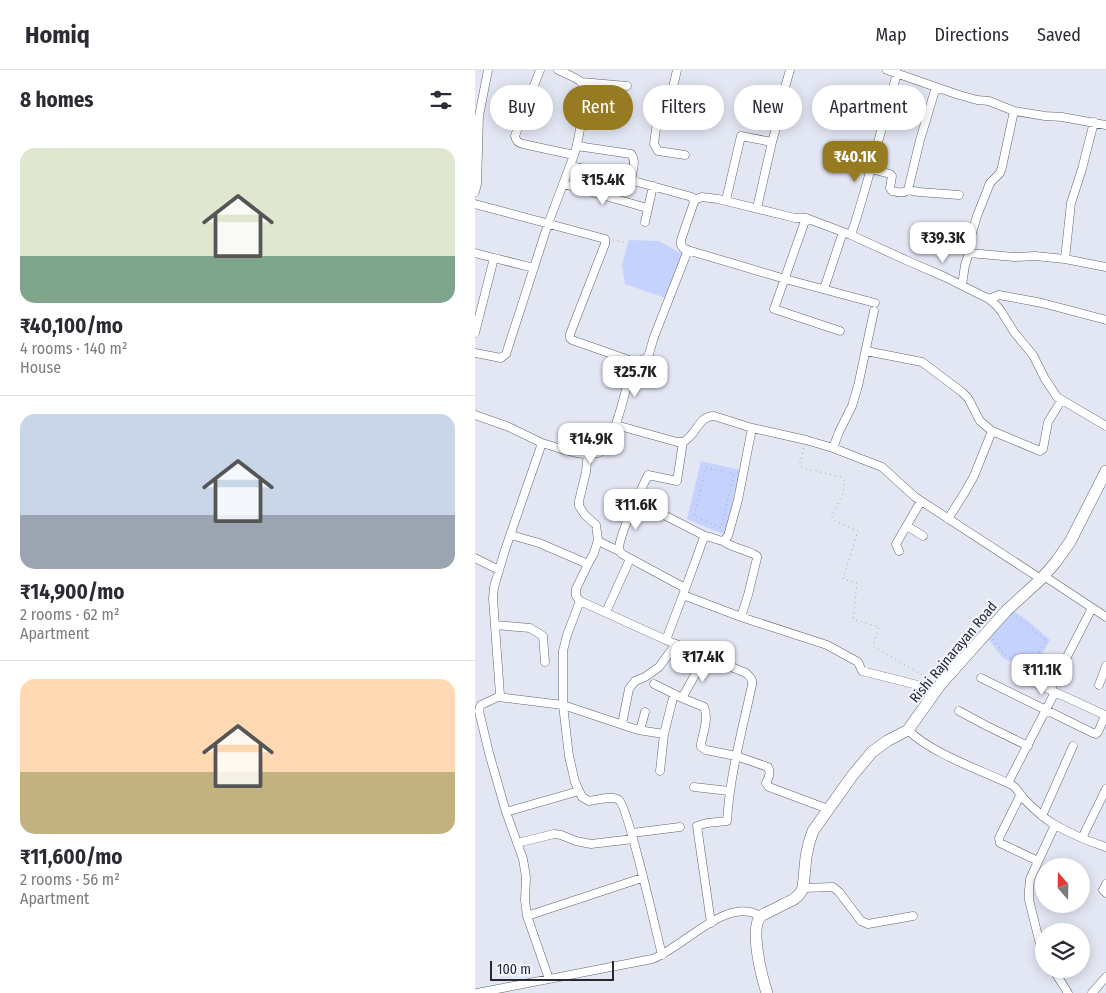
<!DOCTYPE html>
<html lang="en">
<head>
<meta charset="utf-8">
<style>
  :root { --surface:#fff; --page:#f2f2f3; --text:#2b2b33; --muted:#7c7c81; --line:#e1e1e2; --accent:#967b23 }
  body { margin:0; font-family:"Fira Sans Condensed",sans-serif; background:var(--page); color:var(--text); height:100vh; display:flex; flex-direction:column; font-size:19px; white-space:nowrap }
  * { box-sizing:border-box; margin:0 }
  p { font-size:16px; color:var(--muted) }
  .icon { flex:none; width:28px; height:28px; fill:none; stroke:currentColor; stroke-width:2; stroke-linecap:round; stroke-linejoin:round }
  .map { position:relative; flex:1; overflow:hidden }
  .panel { display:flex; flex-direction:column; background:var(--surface); width:475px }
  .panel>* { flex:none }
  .top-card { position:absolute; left:15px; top:15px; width:475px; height:45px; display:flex; gap:10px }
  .needle { width:32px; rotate:340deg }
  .controls { position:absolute; left:560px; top:788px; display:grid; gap:10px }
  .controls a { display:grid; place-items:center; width:55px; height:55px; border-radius:50%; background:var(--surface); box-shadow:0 2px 12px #0003; font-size:25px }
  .scale { position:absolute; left:15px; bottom:12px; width:124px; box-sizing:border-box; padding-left:5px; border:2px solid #27292d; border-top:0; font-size:14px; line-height:18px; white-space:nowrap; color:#27292d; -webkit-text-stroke:4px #f1f5ff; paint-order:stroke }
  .price { position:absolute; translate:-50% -42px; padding:0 11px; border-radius:10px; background:#fff; color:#222; font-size:16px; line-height:32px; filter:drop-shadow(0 1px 2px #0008) }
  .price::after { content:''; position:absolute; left:50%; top:30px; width:15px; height:11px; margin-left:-8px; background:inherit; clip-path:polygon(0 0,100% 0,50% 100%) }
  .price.active { background:var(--accent); color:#fff }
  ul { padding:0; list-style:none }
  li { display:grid; align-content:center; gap:10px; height:265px; padding:0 20px }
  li+li { border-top:1px solid var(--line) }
  li span { display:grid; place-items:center; height:155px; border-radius:15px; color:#555 }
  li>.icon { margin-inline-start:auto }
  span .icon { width:90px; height:90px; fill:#fffc; stroke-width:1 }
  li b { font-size:21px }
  h2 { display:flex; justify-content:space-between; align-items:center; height:60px; padding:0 20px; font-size:21px }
  .tag { padding:0 18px; border-radius:22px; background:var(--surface); box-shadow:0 2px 12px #0003; font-size:18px; line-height:45px }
  .tag.active { background:var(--accent); color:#fff }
  header { display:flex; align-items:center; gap:30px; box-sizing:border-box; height:70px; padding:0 25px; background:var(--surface); border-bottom:1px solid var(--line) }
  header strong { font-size:24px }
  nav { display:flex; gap:28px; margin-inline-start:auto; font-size:18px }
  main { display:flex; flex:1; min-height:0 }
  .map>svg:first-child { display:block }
  .green { fill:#c5d2fe }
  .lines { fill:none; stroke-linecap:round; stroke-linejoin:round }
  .street-casing { stroke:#60646e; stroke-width:9 }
  .secondary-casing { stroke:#60646e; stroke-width:12 }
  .path { stroke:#9ea2ab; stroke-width:1; stroke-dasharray:1 4; stroke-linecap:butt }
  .street { stroke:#fff; stroke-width:8 }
  .secondary { stroke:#fff; stroke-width:11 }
  .labels { text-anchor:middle; stroke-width:4.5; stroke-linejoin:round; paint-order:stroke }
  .street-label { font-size:14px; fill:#27292d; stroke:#f1f5ff }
</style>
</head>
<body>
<header>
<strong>Homiq</strong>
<nav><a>Map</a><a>Directions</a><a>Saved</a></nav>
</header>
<main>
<section class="panel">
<h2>8 homes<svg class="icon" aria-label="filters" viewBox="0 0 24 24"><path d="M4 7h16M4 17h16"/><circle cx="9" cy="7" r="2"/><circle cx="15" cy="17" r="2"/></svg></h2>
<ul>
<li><span style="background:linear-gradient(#dfe7d0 70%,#7fa58c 0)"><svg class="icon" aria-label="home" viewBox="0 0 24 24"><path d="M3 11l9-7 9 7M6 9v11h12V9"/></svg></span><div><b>₹40,100/mo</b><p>4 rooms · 140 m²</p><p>House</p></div></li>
<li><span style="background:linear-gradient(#c9d6e8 65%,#9aa5b1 0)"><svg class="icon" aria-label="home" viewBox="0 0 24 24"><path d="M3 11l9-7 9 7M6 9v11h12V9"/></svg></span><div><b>₹14,900/mo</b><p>2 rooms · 62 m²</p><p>Apartment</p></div></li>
<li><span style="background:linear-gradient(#ffd9b3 60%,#c2b280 0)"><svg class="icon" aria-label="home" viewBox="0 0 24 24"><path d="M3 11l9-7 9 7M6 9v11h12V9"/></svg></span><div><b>₹11,600/mo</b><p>2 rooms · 56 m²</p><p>Apartment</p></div></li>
</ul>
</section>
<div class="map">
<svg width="631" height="923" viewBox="0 0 631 923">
  <rect width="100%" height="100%" fill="#e3e7f4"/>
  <path class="green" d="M155,170L184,171L211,186L193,229L150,214L147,195L153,173Z
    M226,391L265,400L250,465L212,449Z
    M537,540L552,550L575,570L564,589L547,596L528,588L512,568Z"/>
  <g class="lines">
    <defs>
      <path id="street" d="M65,0L40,66C41,71 43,73 48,74L99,85
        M202,0L193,39L183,44L179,74L183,81L210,85
        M412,0L481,24L502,30L514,31L539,41L570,46L587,47L631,55
        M106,12L152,16
        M461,17L445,70L433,120L444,122L484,125
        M102,76L156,84C162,91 157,102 156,110
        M96,96L144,107L217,127L219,132L206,170V175L209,179L310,209L400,233
        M396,99L415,104L417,106L415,118L417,121C422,122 429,124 433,120
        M89,114L172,138
        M0,122L2,114L4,46L13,0
        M219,130L227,127L243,129L320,148H331L376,165L433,191L470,207L514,229L521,235L526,241L539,262L558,285L570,309L582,327L631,356
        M251,130L266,66L297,72L305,44L308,24L315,0
        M0,134L130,169V174L95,264V268L97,270L154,290L157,294
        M282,138L297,72
        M331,148L299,239L365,261
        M170,152L178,116
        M376,165C394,112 406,57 422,4
        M0,183L19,188L0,263
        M494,183L539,187L560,186L590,189L596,133L607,99L619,52
        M19,188L59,198
        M590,189L631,197
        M487,215L490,195L494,183L496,166L502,146L515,113L525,103L527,97L539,41
        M349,219L368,162
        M514,229L524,225L567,233L631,250
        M391,281L447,292L487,322L493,328L505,351L517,361
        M0,283L26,288L31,284L73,154L99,85C103,74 113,21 107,13C103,8 89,3 83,0
        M0,345L34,357L67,373L30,480L19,517L18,528L25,625L23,627L6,635L5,637L4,641L14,683L31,742L48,789L51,807L50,830L52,846L74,909
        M141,355L202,372H208C222,365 223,346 239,346L277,358
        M67,373C84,378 105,387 123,383C139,378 153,311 157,294L173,287L179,267L213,180
        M358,378L364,362L377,336L383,316L399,241
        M160,432L173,405L202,411L208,372
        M473,449L490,422L499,406L517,361L565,381L568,379L573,352L586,331
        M432,456L448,466
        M36,465L64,473L113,494L101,519V526L105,531L191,570L271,603C275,607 278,609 277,615C267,661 255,704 252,751L232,753L222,756L236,853
        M123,471L144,481
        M248,471C259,479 271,479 282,486V488L273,525L266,547
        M424,481L421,474L446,431
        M0,488L24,500
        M113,494L119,483L123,470L121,455L110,445L104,436V431L111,402L113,383
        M569,506L631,547
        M210,518L147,484C145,481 144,481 144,477C146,464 154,447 158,435L160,432H164L169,433L191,446L230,466
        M208,525L266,547L352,575L383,592L387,601L462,620
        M105,531L92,565L88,581V635L94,686L100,712L107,727L114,731C123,730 137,725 144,730C153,737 182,865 187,885
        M131,542L155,489
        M20,555L55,558L68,566L70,592
        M191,570L208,525L228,470L230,466C237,467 242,470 248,471L253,466L263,430L277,358L331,370L358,378L407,397L440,427L566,509
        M506,608L618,663L621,664L623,662L630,646L628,644L551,609
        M179,614L207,628L229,637C234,648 228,663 226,674V677L231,680L261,686L293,697C296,703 294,707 291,713L294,717L353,739
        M624,615L631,596
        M575,620L617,538
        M23,627L88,635L163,660L189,664
        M207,628L230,587
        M484,641L512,656L553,676
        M147,654L154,619L160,611L170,607L184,597L201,574
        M165,660L170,642
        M433,660C457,684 506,700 537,715C543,719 545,725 550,730C558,738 567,747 577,753C594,763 612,771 631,777
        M185,701L189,664L199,624
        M533,713L580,622
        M219,717L254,721
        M545,726L524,768L525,773L563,791
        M31,742L104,721
        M567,746L598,676
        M157,763L205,757
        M607,768L631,719
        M42,773L79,764L86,765L101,771L116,774L158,769
        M631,814L628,820L631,823
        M328,818L358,817L364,822L386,851L393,854L438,846
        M52,846L167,808
        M569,884L566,878L554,830V820L555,809L580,755
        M578,899L593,923
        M2,923L177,889C205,879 244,835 275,842C279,842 282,845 286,847
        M617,923L631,907"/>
      <path id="secondary" d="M292,923C287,908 274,858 286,846C292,842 301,839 307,835C316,831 324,828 328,818L331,787L334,773L338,761L377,706L397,682L412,671L433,660L465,615L531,541L566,509L580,493L595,472L631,401"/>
    </defs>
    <use href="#street" class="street-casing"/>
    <use href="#secondary" class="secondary-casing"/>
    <path class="path" d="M138,170L153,173
      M329,378L325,393V396L328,398L366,407L370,412L368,424L357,445V448L360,451L383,461L368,509L382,513L378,549L404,557L398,576L454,609
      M231,397L259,404L246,458L219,446Z
      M518,569L530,585L546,593L561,587L571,571L550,553L539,546"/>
    <use href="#street" class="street"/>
    <use href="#secondary" class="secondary"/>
  </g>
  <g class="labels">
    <g class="street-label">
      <text transform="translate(478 582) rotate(-50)" y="5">Rishi Rajnarayan Road</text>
    </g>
  </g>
</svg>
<div class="controls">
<a><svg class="needle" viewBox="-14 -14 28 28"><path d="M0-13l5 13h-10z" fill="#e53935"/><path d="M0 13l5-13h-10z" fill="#7c7c81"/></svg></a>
<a><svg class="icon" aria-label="layers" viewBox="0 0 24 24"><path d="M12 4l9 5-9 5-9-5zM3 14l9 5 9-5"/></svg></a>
</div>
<div class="scale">100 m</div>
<b class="price active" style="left:380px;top:113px">₹40.1K</b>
<b class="price" style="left:128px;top:136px">₹15.4K</b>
<b class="price" style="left:468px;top:194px">₹39.3K</b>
<b class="price" style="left:160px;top:328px">₹25.7K</b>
<b class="price" style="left:116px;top:395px">₹14.9K</b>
<b class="price" style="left:161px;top:461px">₹11.6K</b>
<b class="price" style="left:228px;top:613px">₹17.4K</b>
<b class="price" style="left:567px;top:626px">₹11.1K</b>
<div class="top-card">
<a class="tag">Buy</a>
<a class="tag active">Rent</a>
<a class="tag">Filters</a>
<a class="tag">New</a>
<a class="tag">Apartment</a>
</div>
</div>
</main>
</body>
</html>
